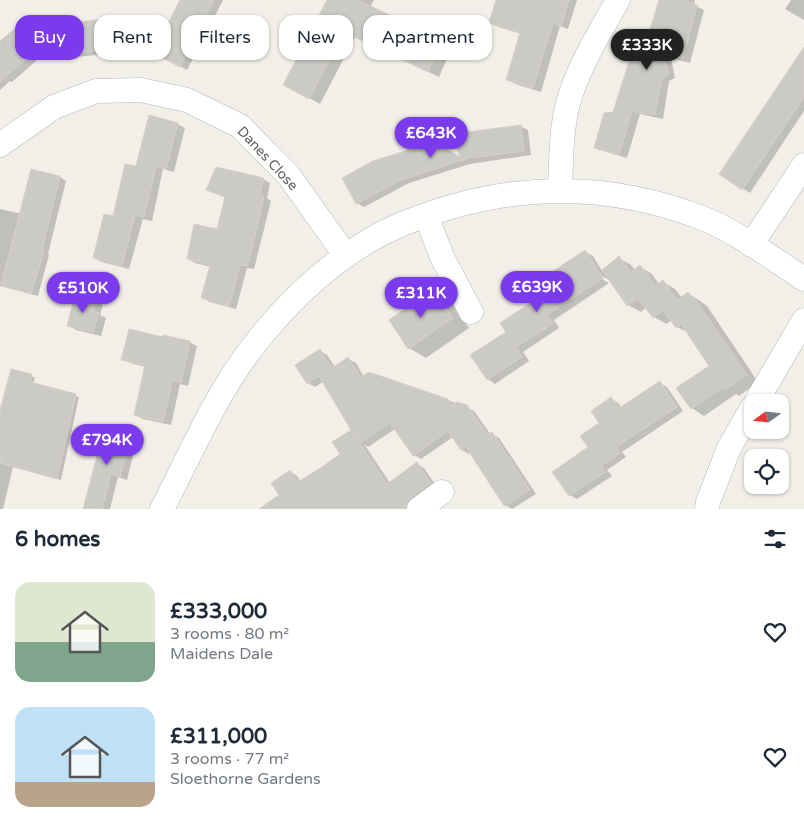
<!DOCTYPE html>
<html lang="en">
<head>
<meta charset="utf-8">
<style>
  :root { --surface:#fff; --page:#f2f2f3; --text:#1f2937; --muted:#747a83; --accent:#7c3aed }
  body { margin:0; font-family:"Varela Round",sans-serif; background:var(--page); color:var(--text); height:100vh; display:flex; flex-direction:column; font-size:19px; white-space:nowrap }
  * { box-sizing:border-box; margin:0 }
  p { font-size:16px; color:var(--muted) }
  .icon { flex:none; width:28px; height:28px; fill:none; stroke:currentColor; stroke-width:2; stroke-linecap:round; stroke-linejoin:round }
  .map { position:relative; height:509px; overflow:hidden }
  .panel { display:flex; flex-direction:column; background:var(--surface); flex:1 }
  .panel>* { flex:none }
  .top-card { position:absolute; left:15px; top:15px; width:500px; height:45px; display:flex; gap:10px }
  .needle { width:32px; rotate:255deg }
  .fabs { position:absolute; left:744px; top:394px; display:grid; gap:10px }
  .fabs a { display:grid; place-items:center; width:45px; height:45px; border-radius:10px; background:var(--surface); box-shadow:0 1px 4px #0004; font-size:25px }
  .price { position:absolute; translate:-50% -42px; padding:0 11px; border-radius:18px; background:var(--accent); color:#fff; font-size:16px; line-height:32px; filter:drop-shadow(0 1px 2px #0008) }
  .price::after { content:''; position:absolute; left:50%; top:30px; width:15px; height:11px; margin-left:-8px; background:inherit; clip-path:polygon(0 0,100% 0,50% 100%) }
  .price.active { background:#222; color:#fff }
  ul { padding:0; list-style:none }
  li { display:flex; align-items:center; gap:15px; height:125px; padding:0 15px }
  li span { display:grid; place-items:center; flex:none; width:140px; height:100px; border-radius:15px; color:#555 }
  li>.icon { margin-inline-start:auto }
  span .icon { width:60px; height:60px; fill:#fffc; stroke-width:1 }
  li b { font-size:21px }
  h2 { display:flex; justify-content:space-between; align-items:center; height:60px; padding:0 15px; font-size:21px }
  .chip { padding:0 18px; border-radius:15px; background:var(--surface); box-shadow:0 1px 4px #0004; font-size:18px; line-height:45px }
  .chip.active { background:var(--accent); color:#fff }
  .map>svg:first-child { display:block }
  .shadow { fill:#0003 }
  .building { fill:#cccac5; stroke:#d6d1c6 }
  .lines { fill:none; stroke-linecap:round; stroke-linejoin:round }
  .street-casing { stroke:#b5b8bc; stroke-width:25 }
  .street { stroke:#fff; stroke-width:24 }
  .labels { text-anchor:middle; stroke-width:5; stroke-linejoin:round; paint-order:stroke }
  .street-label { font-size:14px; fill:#5f6368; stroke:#fff }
</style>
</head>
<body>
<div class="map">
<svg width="804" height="509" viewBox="0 0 804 509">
  <rect width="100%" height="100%" fill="#f1efe8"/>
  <path class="shadow" d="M182,0H223L187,70L162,57Z
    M329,0H374L370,7L408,26L442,38L453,45L439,77L355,37L320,104L295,90Z
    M530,0H577L568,29L560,26L541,92L515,84L508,80L521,34L498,27L491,23Z
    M660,0H695L694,5L704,10L690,63L671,58L675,78L669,81L663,119L640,114L627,158L603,151L596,147L614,113L647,45Z
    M791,0H804V20L785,9Z
    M103,21L110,25L114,53L77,57L70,53Z
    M19,27L26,31L45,53L12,82L10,81L0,90V43Z
    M804,49V111L750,193L720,174Z
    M177,124L185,128L174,172L163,169L152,221L143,219L129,269L102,262L95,258L137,168Z
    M520,126L528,130L531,155L470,164L409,183L364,207L357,203L344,178L463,160Z
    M60,177L66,181L48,254L49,255L38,296L0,286V209L22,214Z
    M263,179L270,183L267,198L271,201L254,269L247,268L236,309L210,302L203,298L211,267L195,263L188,259L218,231L226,198L215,193Z
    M585,252L593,256L602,271L619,258L631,265L635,270L640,267L652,274L659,284L663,282L675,289L682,298L688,293L700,301L707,306L758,382L739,396L736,394L704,416L692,408L711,366L689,333L677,327L672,320L666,324L654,317L647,307L641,312L628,305L611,281L598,274L597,276L609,283L554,320L559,328L523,352L529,361L495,384L488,379L508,332Z
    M434,291L450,300L469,328L426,358L409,348L390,321Z
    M95,301L103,305L100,315L106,318L101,336L76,330L69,325Z
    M164,338L189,342L197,346L188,386L180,384L171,425L143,419L135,415L146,367L130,363L123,359Z
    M320,351L327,355L335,367L348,359L356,363L364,377L448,400L474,411L491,435L492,434L499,438L536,494L512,509L505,505L471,452L469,454L462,450L453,437L421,459L414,455L395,429L368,447L364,444L390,483L417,464L424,468L437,487L413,509H262L281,496L290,471L297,476L301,482L342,455L353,430L324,381L315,387L308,383Z
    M31,376L35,378L33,384L79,397L61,480L13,467L3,509H0V420Z
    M660,383L667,387L683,411L622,452L626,457L607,470L612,476L577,499L570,495L611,398L618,403L622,408Z
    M105,430L130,435L137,439L127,480L118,477L110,509H85Z"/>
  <path class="building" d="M180,0H214L180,67L153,53Z
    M327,0H358L408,24L409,22L443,37L428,72L344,32L309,99L283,85Z
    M496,0H569L561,26L553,23L533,88L506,80L520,33L489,23Z
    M659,0H682L697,5L683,59L664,55L669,74L662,78L655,115L632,111L619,155L594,148L604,113L613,112L636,40L646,43Z
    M103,19L107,49L69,54L65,24Z
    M19,25L39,48L0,82V41Z
    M804,47V97L742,190L719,174Z
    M149,115L178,123L166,169L156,166L144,217L135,215L122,266L93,258L104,214L113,216L125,164L136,166Z
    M521,125L524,151L469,158L401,180L356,204L342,178L373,161L434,142L460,157L452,134Z
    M216,167L264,178L260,195L264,196L253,244L247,266L240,265L229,306L201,298L210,265L187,259L194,224L217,229L225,197L206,190Z
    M31,169L60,176L42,250L44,251L31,294L1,285Z
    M585,250L603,278L547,315L553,324L516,347L522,357L487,380L470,355L506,332L500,323L541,296L534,284Z
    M619,256L631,272L640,265L655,286L663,280L677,300L688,292L693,298L694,297L747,375L726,389L724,387L691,409L676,388L709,366L681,324L676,328L663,310L653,318L638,298L627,306L602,270Z
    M433,289L453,318L408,349L389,320Z
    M75,295L96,300L93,311L99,313L93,332L67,326Z
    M129,329L163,337V335L190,341L181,383L172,381L163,422L134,415L145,365L121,360Z
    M320,349L332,368L348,357L361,377L369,372L448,399L452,405L457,402L467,405L488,435L492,432L530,490L504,506L466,447L461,450L448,431L413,456L390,423L360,443L353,433L387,484L417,462L431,483L410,498L407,503L406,509H259L279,495L271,483L290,470L298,482L322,467L340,454L332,442L351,430L319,376L307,384L295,365Z
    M11,369L32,374L30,382L76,394L57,479L0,463V410Z
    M660,381L677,407L616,447L620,453L601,466L605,472L569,496L552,472L588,447L580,436L599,423L591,411L611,397L619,408Z
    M104,429H111L131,434L120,477L111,474L102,509H83Z"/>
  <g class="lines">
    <defs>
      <path id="street" d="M0,145L54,107L96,91L141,90L187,100L240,126L289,176L346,256
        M560,191C561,163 561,134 567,107C577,68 599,34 618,0
        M426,215L442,257L471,312
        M751,245L804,165
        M756,402L804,320
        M162,509C189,457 215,396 251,349C283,307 324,267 370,240C392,227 416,218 441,210C530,182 620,185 707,220C740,234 773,259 804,279
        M419,509L442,492
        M707,509L708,502L729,448L752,408"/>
    </defs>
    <use href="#street" class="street-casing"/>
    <use href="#street" class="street"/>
  </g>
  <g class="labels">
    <g class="street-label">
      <text transform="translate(268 158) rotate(47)" y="5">Danes Close</text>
    </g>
  </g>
</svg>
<div class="fabs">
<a><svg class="needle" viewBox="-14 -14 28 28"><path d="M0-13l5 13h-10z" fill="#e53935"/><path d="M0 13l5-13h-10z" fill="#747a83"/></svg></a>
<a><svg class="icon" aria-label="locate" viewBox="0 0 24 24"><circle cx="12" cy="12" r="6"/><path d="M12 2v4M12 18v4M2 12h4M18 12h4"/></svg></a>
</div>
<b class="price active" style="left:647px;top:71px">£333K</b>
<b class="price" style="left:431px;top:159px">£643K</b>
<b class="price" style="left:537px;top:313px">£639K</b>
<b class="price" style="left:83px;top:314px">£510K</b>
<b class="price" style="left:421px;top:319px">£311K</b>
<b class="price" style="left:107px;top:466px">£794K</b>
<div class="top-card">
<a class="chip active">Buy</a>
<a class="chip">Rent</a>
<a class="chip">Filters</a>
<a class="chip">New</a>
<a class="chip">Apartment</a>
</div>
</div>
<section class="panel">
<h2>6 homes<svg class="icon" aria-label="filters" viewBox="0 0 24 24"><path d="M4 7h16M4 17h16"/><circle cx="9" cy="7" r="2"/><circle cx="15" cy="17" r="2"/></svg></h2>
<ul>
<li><span style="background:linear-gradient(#dfe7d0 60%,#7fa58c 0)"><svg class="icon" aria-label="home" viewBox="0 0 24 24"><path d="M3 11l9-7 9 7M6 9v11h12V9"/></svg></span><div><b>£333,000</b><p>3 rooms · 80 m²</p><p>Maidens Dale</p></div><svg class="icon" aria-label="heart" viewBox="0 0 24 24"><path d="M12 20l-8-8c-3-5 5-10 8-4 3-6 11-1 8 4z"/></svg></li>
<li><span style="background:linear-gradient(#bfe0f5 75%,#b9a48a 0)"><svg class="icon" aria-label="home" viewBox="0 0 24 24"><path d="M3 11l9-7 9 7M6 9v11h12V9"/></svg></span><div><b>£311,000</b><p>3 rooms · 77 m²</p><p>Sloethorne Gardens</p></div><svg class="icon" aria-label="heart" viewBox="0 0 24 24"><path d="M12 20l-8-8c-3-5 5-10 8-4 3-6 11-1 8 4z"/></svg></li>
</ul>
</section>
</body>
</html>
